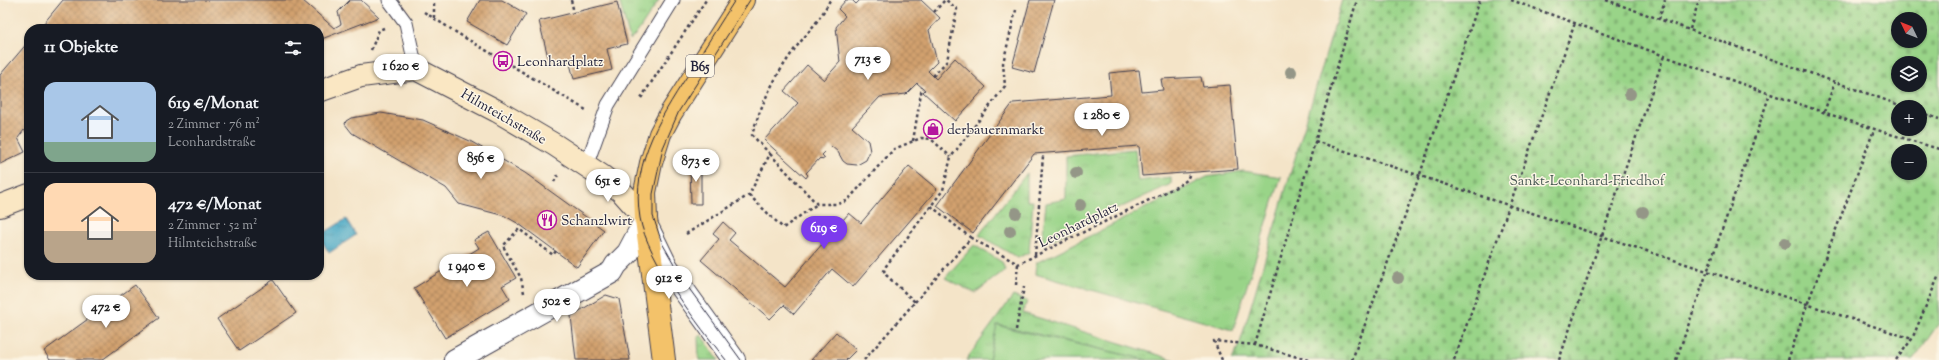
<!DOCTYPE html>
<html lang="de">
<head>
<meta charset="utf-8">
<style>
  :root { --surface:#171b24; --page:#20242c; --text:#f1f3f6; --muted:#9ea1a6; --line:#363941; --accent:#7c3aed }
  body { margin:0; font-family:"Sorts Mill Goudy",serif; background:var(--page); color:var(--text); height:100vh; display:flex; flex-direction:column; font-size:15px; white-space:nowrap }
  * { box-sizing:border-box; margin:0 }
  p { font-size:13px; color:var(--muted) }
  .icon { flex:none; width:22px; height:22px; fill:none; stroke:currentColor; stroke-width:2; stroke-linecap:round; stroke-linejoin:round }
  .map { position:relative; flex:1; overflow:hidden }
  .panel { position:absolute; left:24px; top:24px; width:300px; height:256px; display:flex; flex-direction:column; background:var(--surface); border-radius:16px; box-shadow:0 1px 3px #0004 }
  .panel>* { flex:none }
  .needle { width:26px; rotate:313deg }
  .buttons { position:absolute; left:1891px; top:12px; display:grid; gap:8px }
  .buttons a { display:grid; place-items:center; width:36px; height:36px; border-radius:50%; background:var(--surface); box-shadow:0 1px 3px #0004; font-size:20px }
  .price { position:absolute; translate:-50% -34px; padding:0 9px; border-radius:14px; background:#fff; color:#222; font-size:13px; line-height:26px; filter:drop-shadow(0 1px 2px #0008) }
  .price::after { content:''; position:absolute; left:50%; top:24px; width:12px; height:9px; margin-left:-6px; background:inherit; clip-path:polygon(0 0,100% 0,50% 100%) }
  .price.selected { background:var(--accent); color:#fff }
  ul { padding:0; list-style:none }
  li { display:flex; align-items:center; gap:12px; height:100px; padding:0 20px }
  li+li { border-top:1px solid var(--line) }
  li span { display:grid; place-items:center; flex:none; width:112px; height:80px; border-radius:12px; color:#555 }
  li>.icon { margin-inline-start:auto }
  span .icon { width:48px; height:48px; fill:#fffc; stroke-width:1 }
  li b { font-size:17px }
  h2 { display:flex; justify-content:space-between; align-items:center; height:48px; padding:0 20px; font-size:17px }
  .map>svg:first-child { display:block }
  .grass { fill:url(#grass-tufts); stroke:#5e7b62 }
  .cemetery { fill:url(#cemetery-stones); stroke:#5e7b62; fill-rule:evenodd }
  .garden { fill:#99d488; stroke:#5e7b62 }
  .water { fill:url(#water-ripples); stroke:#346480 }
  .building { fill:url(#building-cross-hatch) }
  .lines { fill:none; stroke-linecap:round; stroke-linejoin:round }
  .service-casing { stroke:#423f50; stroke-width:15 }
  .minor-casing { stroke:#423f50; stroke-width:24 }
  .secondary-casing { stroke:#423f50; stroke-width:24 }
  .primary-casing { stroke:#423f50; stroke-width:24 }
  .path { stroke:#423f50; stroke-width:2.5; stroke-dasharray:3 3; stroke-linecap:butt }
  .service { stroke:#fff; stroke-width:13 }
  .minor { stroke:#fff; stroke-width:22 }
  .secondary { stroke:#fae7c3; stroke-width:22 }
  .primary { stroke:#f3c26a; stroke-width:22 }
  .tram { stroke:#22223b; stroke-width:1 }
  .tree { fill:#949687 }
  .labels { text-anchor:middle; stroke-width:3; stroke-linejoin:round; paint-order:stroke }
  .shield { fill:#fcf5e5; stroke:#63616e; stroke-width:1 }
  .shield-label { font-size:13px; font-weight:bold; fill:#22223b }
  .poi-label { font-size:14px; fill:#22223b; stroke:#fcf5e5; text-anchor:start }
  .street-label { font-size:14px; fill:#22223b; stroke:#fcf5e5 }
  .park-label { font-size:14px; fill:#465752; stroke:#fcf5e5 }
</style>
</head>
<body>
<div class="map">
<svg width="1939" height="360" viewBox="0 0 1939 360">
  <defs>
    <pattern id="grass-tufts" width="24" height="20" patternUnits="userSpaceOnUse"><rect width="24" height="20" fill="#99d488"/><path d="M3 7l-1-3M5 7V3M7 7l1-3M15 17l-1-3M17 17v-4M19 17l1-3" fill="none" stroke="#84b676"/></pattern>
    <pattern id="cemetery-stones" width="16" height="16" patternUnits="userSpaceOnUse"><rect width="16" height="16" fill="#99d488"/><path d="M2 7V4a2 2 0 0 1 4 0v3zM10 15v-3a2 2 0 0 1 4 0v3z" fill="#84b676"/></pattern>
    <pattern id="water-ripples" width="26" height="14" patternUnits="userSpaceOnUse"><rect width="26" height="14" fill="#46a7c5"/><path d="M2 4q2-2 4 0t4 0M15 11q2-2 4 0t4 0" fill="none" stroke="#3a88a1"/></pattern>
    <pattern id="building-cross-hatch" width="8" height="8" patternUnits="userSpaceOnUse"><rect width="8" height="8" fill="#d2a16e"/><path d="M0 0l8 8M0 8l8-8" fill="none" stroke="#aa835c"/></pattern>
  </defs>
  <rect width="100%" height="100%" fill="#fcf5e5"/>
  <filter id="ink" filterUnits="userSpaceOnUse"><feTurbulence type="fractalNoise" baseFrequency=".025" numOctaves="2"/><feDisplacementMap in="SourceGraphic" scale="8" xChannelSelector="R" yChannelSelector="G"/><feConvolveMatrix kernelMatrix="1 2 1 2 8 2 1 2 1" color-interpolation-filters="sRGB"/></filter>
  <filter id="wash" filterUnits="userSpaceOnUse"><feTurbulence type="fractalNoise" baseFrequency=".012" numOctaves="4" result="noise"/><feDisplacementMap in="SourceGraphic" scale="16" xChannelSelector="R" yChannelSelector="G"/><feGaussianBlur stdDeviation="0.9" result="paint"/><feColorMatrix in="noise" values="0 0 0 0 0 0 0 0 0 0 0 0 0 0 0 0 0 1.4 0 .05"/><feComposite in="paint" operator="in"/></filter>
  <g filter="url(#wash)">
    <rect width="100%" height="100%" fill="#f4e4c8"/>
    <path class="grass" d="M619,0H659L637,33L630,40Z
      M1135,149L1138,181L1171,177V184L1042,244L1046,203L1066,199V156Z
      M1243,171L1281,177L1233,330L1035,274L1036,263L1207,177Z
      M1027,173V201H1033L1029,252L1018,258L979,235Z
      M974,245L1002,262L1005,270L975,293L945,278Z
      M1013,296L1027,301L1023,313L1175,360H1147L998,325L989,360H966Z
      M701,335L719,360H699L698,337Z"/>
    <path class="cemetery" d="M1342,0H1939V323L1913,360H1232L1240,343ZM1898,19H1920V41H1898ZM1898,63H1920V85H1898ZM1898,107H1920V129H1898ZM1898,151H1920V173H1898Z"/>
    <path class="garden" d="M997,325L1016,330L1147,360H989Z"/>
    <path class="water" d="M346,219L356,235L329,253L319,236Z"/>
    <g id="blocks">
      <path class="building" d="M63,0H302L334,28L341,24L338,12L350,0H361L379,17L319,40V29H275L273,25L270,29H39Z
        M480,0H502L526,14L507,45L467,22Z
        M846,0H852L856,4L860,0H921L940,18L929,30L937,62L928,71L936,79L955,58L986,87L955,121L923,92L925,90L917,83L906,94L880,97L852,127L868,141L870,151L866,160L857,165L847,164L843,161L838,152L831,146L822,155L825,158L822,160L820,158L806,173L808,175L806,178L764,140L798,103L784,91L807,65L824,80L840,62L836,27L845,16L838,9Z
        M1030,0H1054L1034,73L1012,67Z
        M617,2L627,44L607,49L612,70L574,79L569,60L550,65L539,21Z
        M29,41V135L24,130L18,138L25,152L0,164V75Z
        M1139,70L1142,92L1163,90L1161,79L1201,77L1203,87L1230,85L1238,169L1142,176L1139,146L1034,154L973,233L937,206L1013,103L1111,95L1109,73Z
        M381,113L423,120L470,141L525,173L604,230L577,267L519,224L505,216L459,204L446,188L352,133L345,124L346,121L351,118Z
        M701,163V204H691L690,164Z
        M909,166L937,189L853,287L832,269L794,314L784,305L770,319L701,260L719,239L713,234L723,222L735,233L729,240L785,287L849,213L861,223Z
        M489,232L516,278L502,286L510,299L445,338L414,288L479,248L474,240Z
        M273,280L296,313L239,351L217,319Z
        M135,285L159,318L102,360H50L44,351Z
        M606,295L619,299L630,360H576L571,316Z
        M836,332L856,350L846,360H811Z"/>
    </g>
  </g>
  <g filter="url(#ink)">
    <use href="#blocks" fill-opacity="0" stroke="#423f50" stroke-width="1"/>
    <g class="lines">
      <defs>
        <path id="service" d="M389,0L406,23L416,69
          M586,166L608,105L673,0"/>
        <path id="minor" d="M649,230L667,267L734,360
          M455,360L612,272L616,265L628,253L646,219"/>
        <path id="secondary" d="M319,91L361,76L416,69L497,111L555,145L602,176L621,191L646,219
          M0,206L29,195"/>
        <path id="primary" d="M664,360L646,219L645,192L651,163L660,134L671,113L743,0"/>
      </defs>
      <use href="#service" class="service-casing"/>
      <use href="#minor" class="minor-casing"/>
      <use href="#secondary" class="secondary-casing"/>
      <use href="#primary" class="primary-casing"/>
      <path class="path" d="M571,0L574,13
        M1511,0C1653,51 1794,106 1939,149
        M1606,0L1905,107
        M424,12L462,36L586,110
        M934,12L945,0
        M434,18V0
        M1659,19L1665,0
        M1690,29L1699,0
        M371,50L379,30L384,28
        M933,76L947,61L957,9L946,0
        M641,98L706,0
        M1824,112L1835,82
        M1920,112L1939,119
        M913,141L922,87
        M1315,141L1912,339
        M770,154L817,204H838L847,201L894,149L921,138L931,139L951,157
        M554,182L558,175
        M749,195L783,228L817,204
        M931,206L971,238
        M686,234L749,195L770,154L752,135C761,104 775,76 794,50C807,33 821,19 830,0
        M1035,255L1043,156
        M1016,285L1018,264
        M524,293L521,278L503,246L519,229L553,255L556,251
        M915,302L971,238L1018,264L1178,186L1187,180L1190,173
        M1016,330L1024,287
        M1255,345L1357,0
        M864,360L915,302L886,275L884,271L886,266L943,190L951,157L1005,86L1003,63L1016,10
        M1222,360L1214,341L1255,345L1308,360
        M1352,360L1419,177L1480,0
        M1454,360L1575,23
        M1559,360L1664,56
        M1676,360L1770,94
        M1788,360L1807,305L1874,130
        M1896,360L1912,339L1939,275"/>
      <use href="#service" class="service"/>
      <use href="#minor" class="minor"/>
      <use href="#secondary" class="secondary"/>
      <use href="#primary" class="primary"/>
      <path class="tram" d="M726,360C699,326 647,259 640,218C630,161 664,112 693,67C707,44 721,22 735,0
        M741,360L685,283L662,243L653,216V194L663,148L679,111L750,0"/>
    </g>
    <g class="tree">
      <circle cx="1291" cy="72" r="6"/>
      <circle cx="1630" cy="94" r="6"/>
      <circle cx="1076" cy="173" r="6"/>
      <circle cx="1080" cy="205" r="6"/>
      <circle cx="1643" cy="212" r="6"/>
      <circle cx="1016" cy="213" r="6"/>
      <circle cx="1010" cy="231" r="6"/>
      <circle cx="1785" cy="243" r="6"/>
      <circle cx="1398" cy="278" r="6"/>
    </g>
  </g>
  <defs>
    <symbol id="bus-ring" viewBox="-11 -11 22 22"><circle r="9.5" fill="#fcf5e5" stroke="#b5179e" stroke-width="1.5"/><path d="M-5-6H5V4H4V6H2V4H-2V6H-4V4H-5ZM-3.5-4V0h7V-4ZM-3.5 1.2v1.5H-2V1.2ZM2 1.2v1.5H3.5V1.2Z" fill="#b5179e"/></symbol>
    <symbol id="shop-ring" viewBox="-11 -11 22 22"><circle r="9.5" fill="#fcf5e5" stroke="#b5179e" stroke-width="1.5"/><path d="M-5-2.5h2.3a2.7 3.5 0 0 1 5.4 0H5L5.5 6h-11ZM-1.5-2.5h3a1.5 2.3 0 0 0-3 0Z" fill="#b5179e"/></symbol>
    <symbol id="restaurant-ring" viewBox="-11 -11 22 22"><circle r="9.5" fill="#fcf5e5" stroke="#b5179e" stroke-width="1.5"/><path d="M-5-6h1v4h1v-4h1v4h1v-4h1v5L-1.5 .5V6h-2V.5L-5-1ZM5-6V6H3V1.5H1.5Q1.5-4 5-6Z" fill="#b5179e"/></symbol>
  </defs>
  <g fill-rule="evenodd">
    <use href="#bus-ring" x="492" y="50" width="22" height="22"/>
    <use href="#shop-ring" x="922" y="118" width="22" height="22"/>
    <use href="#restaurant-ring" x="536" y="209" width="22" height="22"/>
  </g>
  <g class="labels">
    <rect class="shield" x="686" y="55" width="28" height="22" rx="3"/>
    <g class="shield-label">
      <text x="700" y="71">B65</text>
    </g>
    <g class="poi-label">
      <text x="517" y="66">Leonhardplatz</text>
      <text x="947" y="134">derbauernmarkt</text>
      <text x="561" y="225">Schanzlwirt</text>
    </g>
    <g class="street-label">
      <text transform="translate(504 116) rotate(30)" y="5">Hilmteichstraße</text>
      <text transform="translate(1078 224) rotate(-26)" y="5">Leonhardplatz</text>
    </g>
    <g class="park-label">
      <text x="1587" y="185">Sankt-Leonhard-Friedhof</text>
    </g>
  </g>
</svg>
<div class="buttons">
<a><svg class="needle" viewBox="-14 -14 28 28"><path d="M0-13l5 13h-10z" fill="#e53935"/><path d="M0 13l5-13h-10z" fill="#9ea1a6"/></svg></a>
<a><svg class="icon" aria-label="layers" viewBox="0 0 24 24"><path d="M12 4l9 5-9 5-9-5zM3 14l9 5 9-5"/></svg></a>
<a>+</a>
<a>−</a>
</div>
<b class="price" style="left:868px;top:81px">713 €</b>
<b class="price" style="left:401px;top:88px">1 620 €</b>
<b class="price" style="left:1102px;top:137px">1 280 €</b>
<b class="price" style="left:481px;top:180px">856 €</b>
<b class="price" style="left:696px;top:183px">873 €</b>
<b class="price" style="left:608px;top:203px">651 €</b>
<b class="price selected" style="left:824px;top:250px">619 €</b>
<b class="price" style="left:467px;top:288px">1 940 €</b>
<b class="price" style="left:669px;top:300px">912 €</b>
<b class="price" style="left:557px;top:323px">502 €</b>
<b class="price" style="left:106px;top:329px">472 €</b>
<section class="panel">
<h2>11 Objekte<svg class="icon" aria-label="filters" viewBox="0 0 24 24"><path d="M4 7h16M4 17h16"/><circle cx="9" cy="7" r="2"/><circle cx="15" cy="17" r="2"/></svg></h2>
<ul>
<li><span style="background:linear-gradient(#a9c7e8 75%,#7fa58c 0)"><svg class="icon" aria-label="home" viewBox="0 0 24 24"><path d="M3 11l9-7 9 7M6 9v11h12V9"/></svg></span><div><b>619 €/Monat</b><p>2 Zimmer · 76 m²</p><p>Leonhardstraße</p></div></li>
<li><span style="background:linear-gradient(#ffd9b3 60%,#b9a48a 0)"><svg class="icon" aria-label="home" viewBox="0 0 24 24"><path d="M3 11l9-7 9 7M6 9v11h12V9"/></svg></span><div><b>472 €/Monat</b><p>2 Zimmer · 52 m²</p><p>Hilmteichstraße</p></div></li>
</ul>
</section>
</div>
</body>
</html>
